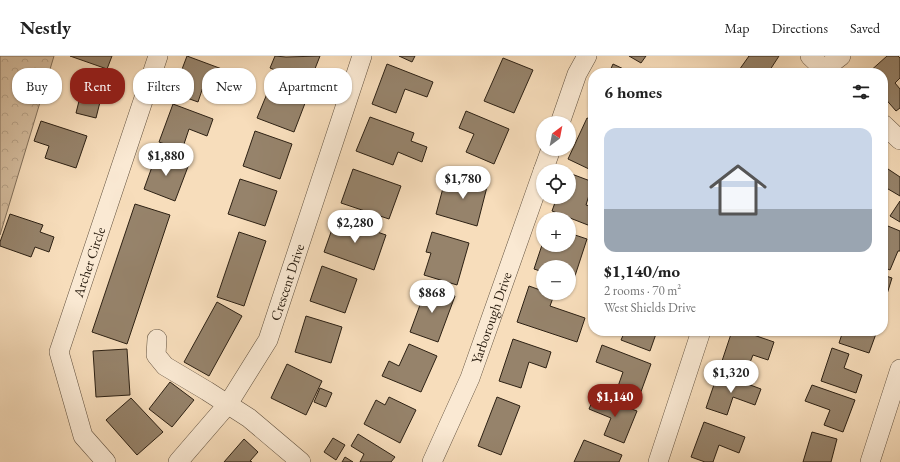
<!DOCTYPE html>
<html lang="en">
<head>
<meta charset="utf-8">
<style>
  :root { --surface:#fff; --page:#f2f2f2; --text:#222; --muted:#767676; --line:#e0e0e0; --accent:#8f2418 }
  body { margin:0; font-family:"EB Garamond",serif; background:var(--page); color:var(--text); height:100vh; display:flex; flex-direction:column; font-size:15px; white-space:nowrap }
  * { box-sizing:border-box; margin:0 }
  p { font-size:13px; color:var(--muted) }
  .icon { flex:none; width:22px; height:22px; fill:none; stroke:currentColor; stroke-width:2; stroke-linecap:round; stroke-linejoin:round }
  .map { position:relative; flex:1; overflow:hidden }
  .drawer { position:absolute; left:588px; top:12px; width:300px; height:268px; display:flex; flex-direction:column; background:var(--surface); border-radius:16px; box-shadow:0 1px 3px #0004 }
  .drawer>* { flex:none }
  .top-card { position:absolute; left:12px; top:12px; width:380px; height:36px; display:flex; gap:8px }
  .needle { width:26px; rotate:32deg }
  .controls { position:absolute; left:536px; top:60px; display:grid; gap:8px }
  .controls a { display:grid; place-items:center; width:40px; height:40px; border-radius:50%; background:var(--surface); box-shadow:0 1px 3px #0004; font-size:20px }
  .price { position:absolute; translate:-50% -34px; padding:0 9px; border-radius:14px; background:#fff; color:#222; font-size:13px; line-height:26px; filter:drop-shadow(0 1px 2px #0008) }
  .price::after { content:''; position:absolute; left:50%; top:24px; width:12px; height:9px; margin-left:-6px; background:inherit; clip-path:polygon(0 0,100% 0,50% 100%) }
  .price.on { background:var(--accent); color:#fff }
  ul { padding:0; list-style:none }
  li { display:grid; align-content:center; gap:8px; height:212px; padding:0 16px }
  li span { display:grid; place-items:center; height:124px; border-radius:12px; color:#555 }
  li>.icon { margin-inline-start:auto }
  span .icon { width:72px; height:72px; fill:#fffc; stroke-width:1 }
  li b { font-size:17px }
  h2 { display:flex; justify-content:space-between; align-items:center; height:48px; padding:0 16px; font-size:17px }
  .tag { padding:0 14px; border-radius:16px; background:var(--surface); box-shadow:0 1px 3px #0004; font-size:14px; line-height:36px }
  .tag.on { background:var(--accent); color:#fff }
  header { display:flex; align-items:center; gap:24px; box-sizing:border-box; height:56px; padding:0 20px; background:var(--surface); border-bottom:1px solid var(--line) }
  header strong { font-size:19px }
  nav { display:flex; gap:22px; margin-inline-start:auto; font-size:14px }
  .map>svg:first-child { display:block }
  .forest { fill:url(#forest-crowns); stroke:#816f5a }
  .building { fill:#96836b; stroke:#2d2114 }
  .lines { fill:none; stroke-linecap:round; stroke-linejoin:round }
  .minor-casing { stroke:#60503e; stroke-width:20 }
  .minor { stroke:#fae9d3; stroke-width:19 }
  .labels { text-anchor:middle; stroke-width:3; stroke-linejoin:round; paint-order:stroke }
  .street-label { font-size:14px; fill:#2d2114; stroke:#fae9d3 }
</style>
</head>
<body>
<header>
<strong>Nestly</strong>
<nav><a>Map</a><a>Directions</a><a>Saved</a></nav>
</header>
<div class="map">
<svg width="900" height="406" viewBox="0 0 900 406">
  <defs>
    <pattern id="forest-crowns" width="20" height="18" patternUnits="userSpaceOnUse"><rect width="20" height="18" fill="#d5bd9f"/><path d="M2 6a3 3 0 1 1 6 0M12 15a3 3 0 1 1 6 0" fill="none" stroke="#b7a288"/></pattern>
  </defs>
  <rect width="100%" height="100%" fill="#f7ddbb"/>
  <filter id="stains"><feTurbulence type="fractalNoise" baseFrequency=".005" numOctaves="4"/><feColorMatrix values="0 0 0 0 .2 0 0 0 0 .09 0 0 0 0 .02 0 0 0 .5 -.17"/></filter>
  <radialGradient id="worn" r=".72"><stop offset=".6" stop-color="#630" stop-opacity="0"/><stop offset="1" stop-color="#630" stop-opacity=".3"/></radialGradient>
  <path class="forest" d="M0,0H54L0,179Z"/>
  <path class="building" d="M70,0H112L107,13Z
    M187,0L230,16L225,31L205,25L198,46L173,37Z
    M275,0L286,1L320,0L309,28L270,12Z
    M399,0H415L412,6Z
    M629,0H646L641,7Z
    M749,0H748H779L768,17H737Z
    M887,0H898L900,2V22L895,27L900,33V52L896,55L883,40V17H868Z
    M503,2L533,14L514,57L484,45Z
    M387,8L433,26L427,41L405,33L396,57L372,48Z
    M613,8L632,17H609Z
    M271,28L307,42L294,76L257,62Z
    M82,33L102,38L96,62L76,57Z
    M173,48L213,63L207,80L189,73L182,94L159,86Z
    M466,55L509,73L494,108L466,96L474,78L459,72Z
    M370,61L414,77L411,85L427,91L422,106L398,96L393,109L356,95Z
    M587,62L593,64V105L589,113L568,103Z
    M41,65L87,80L76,112L45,102L49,90L34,85Z
    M255,75L292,88L280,123L243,110Z
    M157,97L189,108L175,145L144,133Z
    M885,111L900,121V140L883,130V113Z
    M353,113L401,130L389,163L341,147Z
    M569,117L593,126L586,149L593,151V171L552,155L557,141H569Z
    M458,118L488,127L477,170L436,158L443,132L453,135Z
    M240,123L277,135L265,170L228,158Z
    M900,145V166L890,160Z
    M135,148L170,159L127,288L92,276Z
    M10,158L43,169L40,176L54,181L49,196L35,191L31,201L0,190V186Z
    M336,162L386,179L374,214L324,196Z
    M883,168L900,175V195H898L890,214L883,211Z
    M239,176L266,185L244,250L217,241Z
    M432,176L469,187L457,229L424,219L431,197L426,196Z
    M569,177L587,183L573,226L569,225V211H543V216L534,213L543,186V189H569Z
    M322,210L357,223L345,257L310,245Z
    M883,219L892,222L883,251Z
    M427,230L455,240L438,286L410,276Z
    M529,230L543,235V237L554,239L550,250L585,262L577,286L517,266Z
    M217,246L242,260L209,320L184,306Z
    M306,260L342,271L331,307L295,296Z
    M625,275H657L650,295L621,284Z
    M732,275H742L774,286L768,304L753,299L747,314L722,305Z
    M843,275H877L869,297L839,287Z
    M513,283L551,296L546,312L529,306L521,332L499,325Z
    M409,288L437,300L421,336L382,320L389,305L399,310Z
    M602,289L651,308L638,344L616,336L623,316L596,306Z
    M832,292L849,298L844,312L862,319L856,337L821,325Z
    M127,293L130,339L96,341L93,295Z
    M287,308L322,325L306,359L271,342Z
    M718,317L761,333L755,349L733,341L727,359L706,352Z
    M170,326L194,344L172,371L149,353Z
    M812,329L855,344L843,376L824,369L830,354L805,345Z
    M320,332L332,337L326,351L314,346Z
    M595,339L637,355L624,387L604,379L611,362L589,353Z
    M389,341L416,354L400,387L364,368L376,344L385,349Z
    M497,341L520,350L501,399L478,390Z
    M131,342L163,376L137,399L106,364Z
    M704,366L745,381L739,397L719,389L713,406H705L691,401Z
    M812,376L837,383L831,406H803Z
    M358,378L395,401L391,406H360L364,398L351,390Z
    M333,382L345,389L336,404L324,396Z
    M244,383L258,396L250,405L252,406H224Z
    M584,384L622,399L619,406H574Z
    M345,401L353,406H342Z"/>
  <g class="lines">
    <defs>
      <g id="minor">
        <path d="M810,0L828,17"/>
        <path d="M821,17L824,13L841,0"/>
        <path d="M560,67L577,18L587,0"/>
        <path d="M883,68L900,84"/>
        <path d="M543,115L551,93"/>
        <path d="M157,283L156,299L165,310L207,335L249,362L301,406"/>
        <path id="s1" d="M106,406L83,380L59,296L158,0"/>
        <path id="s2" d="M178,406L228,348L268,284L362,0"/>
        <path id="s3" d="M432,406L470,322L543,115"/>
        <path d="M658,406L701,275"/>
        <path d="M870,406L900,313"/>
      </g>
    </defs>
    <use href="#minor" class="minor-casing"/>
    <use href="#minor" class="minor"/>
  </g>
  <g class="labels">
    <g class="street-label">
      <text dy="5" stroke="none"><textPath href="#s1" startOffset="217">Archer Circle</textPath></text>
      <text dy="5" stroke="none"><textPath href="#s2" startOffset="213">Crescent Drive</textPath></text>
      <text dy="5" stroke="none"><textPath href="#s3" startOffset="156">Yarborough Drive</textPath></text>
    </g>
  </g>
  <rect width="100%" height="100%" filter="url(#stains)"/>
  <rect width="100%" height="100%" fill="url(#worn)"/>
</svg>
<div class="controls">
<a><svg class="needle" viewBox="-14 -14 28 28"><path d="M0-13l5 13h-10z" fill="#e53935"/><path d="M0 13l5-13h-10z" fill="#767676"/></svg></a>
<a><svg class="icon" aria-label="locate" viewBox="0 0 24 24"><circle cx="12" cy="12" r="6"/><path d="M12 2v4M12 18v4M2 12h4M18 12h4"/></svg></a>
<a>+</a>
<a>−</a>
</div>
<b class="price" style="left:166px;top:121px">$1,880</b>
<b class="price" style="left:463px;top:144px">$1,780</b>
<b class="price" style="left:355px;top:188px">$2,280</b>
<b class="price" style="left:432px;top:258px">$868</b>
<b class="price" style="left:731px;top:338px">$1,320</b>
<b class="price on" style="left:615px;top:362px">$1,140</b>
<div class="top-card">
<a class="tag">Buy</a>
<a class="tag on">Rent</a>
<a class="tag">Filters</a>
<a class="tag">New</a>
<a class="tag">Apartment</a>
</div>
<section class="drawer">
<h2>6 homes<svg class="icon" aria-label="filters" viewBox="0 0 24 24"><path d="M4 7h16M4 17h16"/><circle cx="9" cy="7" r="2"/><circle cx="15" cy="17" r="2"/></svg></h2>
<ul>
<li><span style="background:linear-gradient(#c9d6e8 65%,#9aa5b1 0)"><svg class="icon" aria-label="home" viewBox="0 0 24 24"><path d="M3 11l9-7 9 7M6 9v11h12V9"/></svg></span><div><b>$1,140/mo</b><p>2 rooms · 70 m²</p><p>West Shields Drive</p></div></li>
</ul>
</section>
</div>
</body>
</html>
